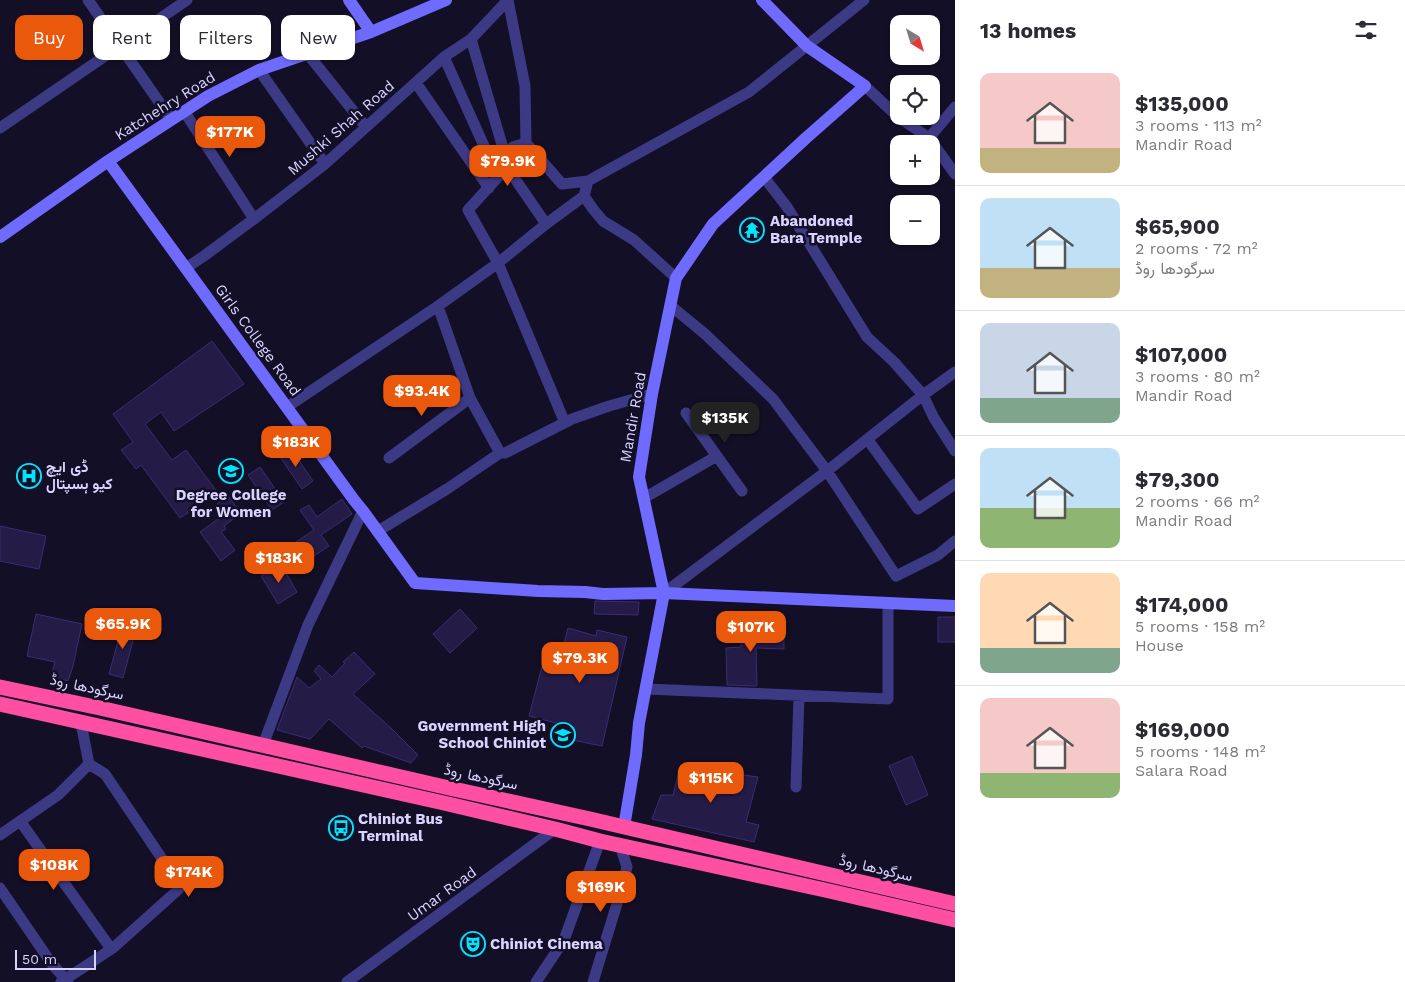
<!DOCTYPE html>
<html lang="en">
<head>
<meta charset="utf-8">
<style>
  :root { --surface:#fff; --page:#f2f2f3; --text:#2b2b33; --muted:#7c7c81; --line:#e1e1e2; --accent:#ea580c }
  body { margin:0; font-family:"Work Sans",Vazirmatn,sans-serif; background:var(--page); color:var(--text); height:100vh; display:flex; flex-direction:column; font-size:19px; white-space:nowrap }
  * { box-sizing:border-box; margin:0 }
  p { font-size:16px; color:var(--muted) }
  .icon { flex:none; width:28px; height:28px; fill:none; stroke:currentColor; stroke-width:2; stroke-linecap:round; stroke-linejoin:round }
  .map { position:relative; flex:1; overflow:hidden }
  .details { display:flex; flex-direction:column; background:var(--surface); width:450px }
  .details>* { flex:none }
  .hud { position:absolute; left:15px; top:15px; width:475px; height:45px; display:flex; gap:10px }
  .needle { width:32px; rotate:142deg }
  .buttons { position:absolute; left:890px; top:15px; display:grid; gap:10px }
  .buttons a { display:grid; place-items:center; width:50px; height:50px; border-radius:10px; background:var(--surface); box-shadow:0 1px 4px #0004; font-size:25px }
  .scale { position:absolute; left:15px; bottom:12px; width:81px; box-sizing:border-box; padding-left:5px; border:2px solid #d9d4ff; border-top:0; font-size:14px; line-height:18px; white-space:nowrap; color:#d9d4ff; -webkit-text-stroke:4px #130f26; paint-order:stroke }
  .price { position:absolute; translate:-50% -42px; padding:0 11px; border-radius:10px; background:var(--accent); color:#fff; font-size:16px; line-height:32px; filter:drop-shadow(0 1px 2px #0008) }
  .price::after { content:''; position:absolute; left:50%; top:30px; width:15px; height:11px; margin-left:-8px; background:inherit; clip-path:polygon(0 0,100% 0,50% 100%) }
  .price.on { background:#222; color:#fff }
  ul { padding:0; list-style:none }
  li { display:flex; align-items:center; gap:15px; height:125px; padding:0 25px }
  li+li { border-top:1px solid var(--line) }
  li span { display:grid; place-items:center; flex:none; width:140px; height:100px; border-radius:10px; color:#555 }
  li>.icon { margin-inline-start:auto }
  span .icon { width:60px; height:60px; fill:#fffc; stroke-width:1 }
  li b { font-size:21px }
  h2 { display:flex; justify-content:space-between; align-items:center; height:60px; padding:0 25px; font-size:21px }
  .chip { padding:0 18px; border-radius:10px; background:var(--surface); box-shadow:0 1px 4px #0004; font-size:18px; line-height:45px }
  .chip.on { background:var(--accent); color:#fff }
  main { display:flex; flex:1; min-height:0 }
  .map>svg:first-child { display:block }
  .building { fill:#241b47; stroke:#3b2d73 }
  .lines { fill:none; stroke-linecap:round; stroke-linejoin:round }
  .street { stroke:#3d3a85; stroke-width:11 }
  .secondary { stroke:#6f6bff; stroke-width:12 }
  .highway { stroke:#ff4fa3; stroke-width:15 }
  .labels { text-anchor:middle; stroke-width:5; stroke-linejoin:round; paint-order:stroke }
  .street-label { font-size:15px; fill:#d9d4ff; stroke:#130f26 }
  .poi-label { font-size:15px; font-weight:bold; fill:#d9d4ff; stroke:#130f26; text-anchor:start }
</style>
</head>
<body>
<main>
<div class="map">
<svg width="955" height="982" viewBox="0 0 955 982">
  <rect width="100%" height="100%" fill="#130f26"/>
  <path class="building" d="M212,341L244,384L174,431L161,412L145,424L172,460L186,450L218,493L180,518L141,465L136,469L121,450L133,442L113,414Z
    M289,446L313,481L302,489L278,454Z
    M260,467L284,502L272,510L248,475Z
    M228,496L241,513L224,526L226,529L221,532L235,550L221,561L200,532L225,514L217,504Z
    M342,499L352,514L321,535L329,546L305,562L293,544L314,530L300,510L309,505L317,517Z
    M0,526L46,536L39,569L0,561Z
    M281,564L297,592L278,604L261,576Z
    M595,601L639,602L638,615L594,614Z
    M460,609L477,628L450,653L433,634Z
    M36,614L82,624L73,666L68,681L51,676L55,662L27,656Z
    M938,617H955V642H938Z
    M123,623L137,626L123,678L109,674Z
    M741,626L784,627V649L756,648L757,686L727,685L726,648L741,647Z
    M568,628L596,636L597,630L627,637L602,746L572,740L575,728L529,716L546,651L561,655Z
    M354,652L375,674L353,694L392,729L418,755L411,763L364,746L362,748L329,719L310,739L277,730L297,677L309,688L321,679L314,671L319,665L332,677L345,663L343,662Z
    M912,756L928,795L906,805L889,766Z
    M700,769L758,777L746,822L759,825L754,842L652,819L661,795H673L678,775L699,780Z"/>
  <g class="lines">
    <path class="street" d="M88,0L171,119
      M508,0L525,86L526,143L562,184L588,181L749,92L864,0
      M471,39L505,155
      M307,53L366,127
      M444,57L498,177
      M259,70L325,164
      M416,83L489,188
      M865,86L897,116L929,138L955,174
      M184,111L254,219
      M0,128L187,0
      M929,138L955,107
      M526,143L513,147L505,155L509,170L498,177L468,210L498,263L565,423
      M509,170L546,224
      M764,177L787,207L867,337L894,362L923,395L934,418L955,451
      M584,196L593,209L603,221L634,240L676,278
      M186,268L204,256L254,219L325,164L444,57L471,39L508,0
      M438,306L470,398L500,453
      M671,306L705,334L773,399L827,471L896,576L938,555L955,541
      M287,407L438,306L498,263L546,224L584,196L588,181
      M686,413L742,491
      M868,440L918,509L955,484
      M389,458L470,398
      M644,498L717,456
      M378,531L447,489L500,453H505L572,419L609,406L652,394
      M664,593L827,471L923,395L955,372
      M646,689L888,699V603
      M263,745L308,625L363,511
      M796,787L799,696
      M20,821L109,946
      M0,835L58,795L89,764L81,723
      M0,888L52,964L68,982
      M61,982L113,948L179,889L177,881L105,774L89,764
      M347,982L555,829
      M536,982L564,940L600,841
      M593,982L619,897L627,867L620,845"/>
    <path class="secondary" d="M349,0L371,32
      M108,161L354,500L363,511L415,583L538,591L585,592L603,594L664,593L955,606
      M0,237L108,161L208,96L259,70L371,32L446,0
      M624,827L636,755L639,723L664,593L639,477L652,394L676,278L713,224L806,138L865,86L807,46L762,0"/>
    <path class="highway" d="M0,687L100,708L449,788L590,819L955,904
      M0,704L444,803L555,829L600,841L825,890L955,920"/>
  </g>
  <defs>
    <symbol id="temple-ring" viewBox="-11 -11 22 22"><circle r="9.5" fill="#130f26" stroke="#00e5ff" stroke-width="1.5"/><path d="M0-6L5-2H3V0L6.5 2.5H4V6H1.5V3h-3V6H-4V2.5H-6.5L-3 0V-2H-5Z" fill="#00e5ff"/></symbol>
    <symbol id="school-ring" viewBox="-11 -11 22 22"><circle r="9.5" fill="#130f26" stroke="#00e5ff" stroke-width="1.5"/><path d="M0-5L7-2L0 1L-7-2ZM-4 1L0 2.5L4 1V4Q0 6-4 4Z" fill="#00e5ff"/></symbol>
    <symbol id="hospital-ring" viewBox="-11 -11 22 22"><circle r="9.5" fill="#130f26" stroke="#00e5ff" stroke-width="1.5"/><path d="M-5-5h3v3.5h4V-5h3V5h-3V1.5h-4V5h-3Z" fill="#00e5ff"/></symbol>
    <symbol id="bus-ring" viewBox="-11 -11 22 22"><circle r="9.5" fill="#130f26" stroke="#00e5ff" stroke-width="1.5"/><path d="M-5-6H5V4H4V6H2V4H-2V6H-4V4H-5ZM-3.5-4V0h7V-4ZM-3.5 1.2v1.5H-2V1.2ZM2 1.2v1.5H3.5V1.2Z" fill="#00e5ff"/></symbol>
    <symbol id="theatre-ring" viewBox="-11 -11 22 22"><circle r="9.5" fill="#130f26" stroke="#00e5ff" stroke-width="1.5"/><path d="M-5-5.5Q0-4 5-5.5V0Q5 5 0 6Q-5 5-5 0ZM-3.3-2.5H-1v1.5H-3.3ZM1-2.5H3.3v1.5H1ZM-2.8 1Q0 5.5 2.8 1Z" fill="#00e5ff"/></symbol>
  </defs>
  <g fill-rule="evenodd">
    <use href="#temple-ring" x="738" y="216" width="28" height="28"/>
    <use href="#school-ring" x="217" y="457" width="28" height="28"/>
    <use href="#hospital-ring" x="15" y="462" width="28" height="28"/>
    <use href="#school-ring" x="549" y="721" width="28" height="28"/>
    <use href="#bus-ring" x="327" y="814" width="28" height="28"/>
    <use href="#theatre-ring" x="459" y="930" width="28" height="28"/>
  </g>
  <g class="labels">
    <g class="street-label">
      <text transform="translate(165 106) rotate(-32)" y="5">Katchehry Road</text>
      <text transform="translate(341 128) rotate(-41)" y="5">Mushki Shah Road</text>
      <text transform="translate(258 340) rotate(54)" y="5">Girls College Road</text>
      <text transform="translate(633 417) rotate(-80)" y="5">Mandir Road</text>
      <text transform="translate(87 687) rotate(12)" y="5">سرگودھا روڈ</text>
      <text transform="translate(481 777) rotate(12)" y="5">سرگودھا روڈ</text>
      <text transform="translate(876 868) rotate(13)" y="5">سرگودھا روڈ</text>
      <text transform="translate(442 894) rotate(-36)" y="5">Umar Road</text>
    </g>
    <g class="poi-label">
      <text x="770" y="226">Abandoned<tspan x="770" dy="17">Bara Temple</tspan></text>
      <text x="46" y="472">ڈی ایچ<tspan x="46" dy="17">کیو ہسپتال</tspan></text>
      <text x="231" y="500" text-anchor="middle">Degree College<tspan x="231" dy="17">for Women</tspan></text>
      <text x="546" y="731" text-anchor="end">Government High<tspan x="546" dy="17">School Chiniot</tspan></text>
      <text x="358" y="824">Chiniot Bus<tspan x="358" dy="17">Terminal</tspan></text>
      <text x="490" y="949">Chiniot Cinema</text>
    </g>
  </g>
</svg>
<div class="buttons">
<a><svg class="needle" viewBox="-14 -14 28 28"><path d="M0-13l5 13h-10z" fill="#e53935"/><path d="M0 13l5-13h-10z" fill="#7c7c81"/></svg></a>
<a><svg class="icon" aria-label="locate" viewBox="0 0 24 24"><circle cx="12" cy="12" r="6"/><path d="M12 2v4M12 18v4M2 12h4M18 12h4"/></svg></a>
<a>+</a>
<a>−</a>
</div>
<div class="scale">50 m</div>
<b class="price" style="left:230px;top:158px">$177K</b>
<b class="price" style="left:508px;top:187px">$79.9K</b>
<b class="price" style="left:422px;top:417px">$93.4K</b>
<b class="price on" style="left:725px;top:444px">$135K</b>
<b class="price" style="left:296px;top:468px">$183K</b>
<b class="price" style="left:279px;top:584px">$183K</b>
<b class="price" style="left:123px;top:650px">$65.9K</b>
<b class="price" style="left:751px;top:653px">$107K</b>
<b class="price" style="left:580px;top:684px">$79.3K</b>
<b class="price" style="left:711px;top:804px">$115K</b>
<b class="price" style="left:54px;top:891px">$108K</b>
<b class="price" style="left:189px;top:898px">$174K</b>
<b class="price" style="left:601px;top:913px">$169K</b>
<div class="hud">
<a class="chip on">Buy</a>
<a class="chip">Rent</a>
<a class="chip">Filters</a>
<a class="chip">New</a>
</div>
</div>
<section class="details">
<h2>13 homes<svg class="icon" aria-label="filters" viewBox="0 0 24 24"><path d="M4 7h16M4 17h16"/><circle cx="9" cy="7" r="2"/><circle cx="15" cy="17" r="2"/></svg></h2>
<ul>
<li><span style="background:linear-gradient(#f6c9c9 75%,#c2b280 0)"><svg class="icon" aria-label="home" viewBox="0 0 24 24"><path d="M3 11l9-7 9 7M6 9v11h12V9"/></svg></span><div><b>$135,000</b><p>3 rooms · 113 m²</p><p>Mandir Road</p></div></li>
<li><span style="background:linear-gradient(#bfe0f5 70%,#c2b280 0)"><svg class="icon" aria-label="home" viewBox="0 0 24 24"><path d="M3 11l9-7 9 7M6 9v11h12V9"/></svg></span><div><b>$65,900</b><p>2 rooms · 72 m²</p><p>سرگودھا روڈ</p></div></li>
<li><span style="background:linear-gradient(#c9d6e8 75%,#7fa58c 0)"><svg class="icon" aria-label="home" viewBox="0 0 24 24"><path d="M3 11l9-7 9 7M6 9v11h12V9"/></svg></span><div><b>$107,000</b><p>3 rooms · 80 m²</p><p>Mandir Road</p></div></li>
<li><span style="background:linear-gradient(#bfe0f5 60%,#8fb573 0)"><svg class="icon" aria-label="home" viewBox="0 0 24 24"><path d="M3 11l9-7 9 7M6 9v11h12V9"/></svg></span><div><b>$79,300</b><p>2 rooms · 66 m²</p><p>Mandir Road</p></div></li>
<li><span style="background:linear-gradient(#ffd9b3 75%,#7fa58c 0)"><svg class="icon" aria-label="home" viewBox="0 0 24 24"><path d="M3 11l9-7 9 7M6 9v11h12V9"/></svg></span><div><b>$174,000</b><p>5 rooms · 158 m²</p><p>House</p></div></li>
<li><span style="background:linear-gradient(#f6c9c9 75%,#8fb573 0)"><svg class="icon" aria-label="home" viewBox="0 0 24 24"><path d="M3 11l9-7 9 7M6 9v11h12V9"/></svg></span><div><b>$169,000</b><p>5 rooms · 148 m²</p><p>Salara Road</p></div></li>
</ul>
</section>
</main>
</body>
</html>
